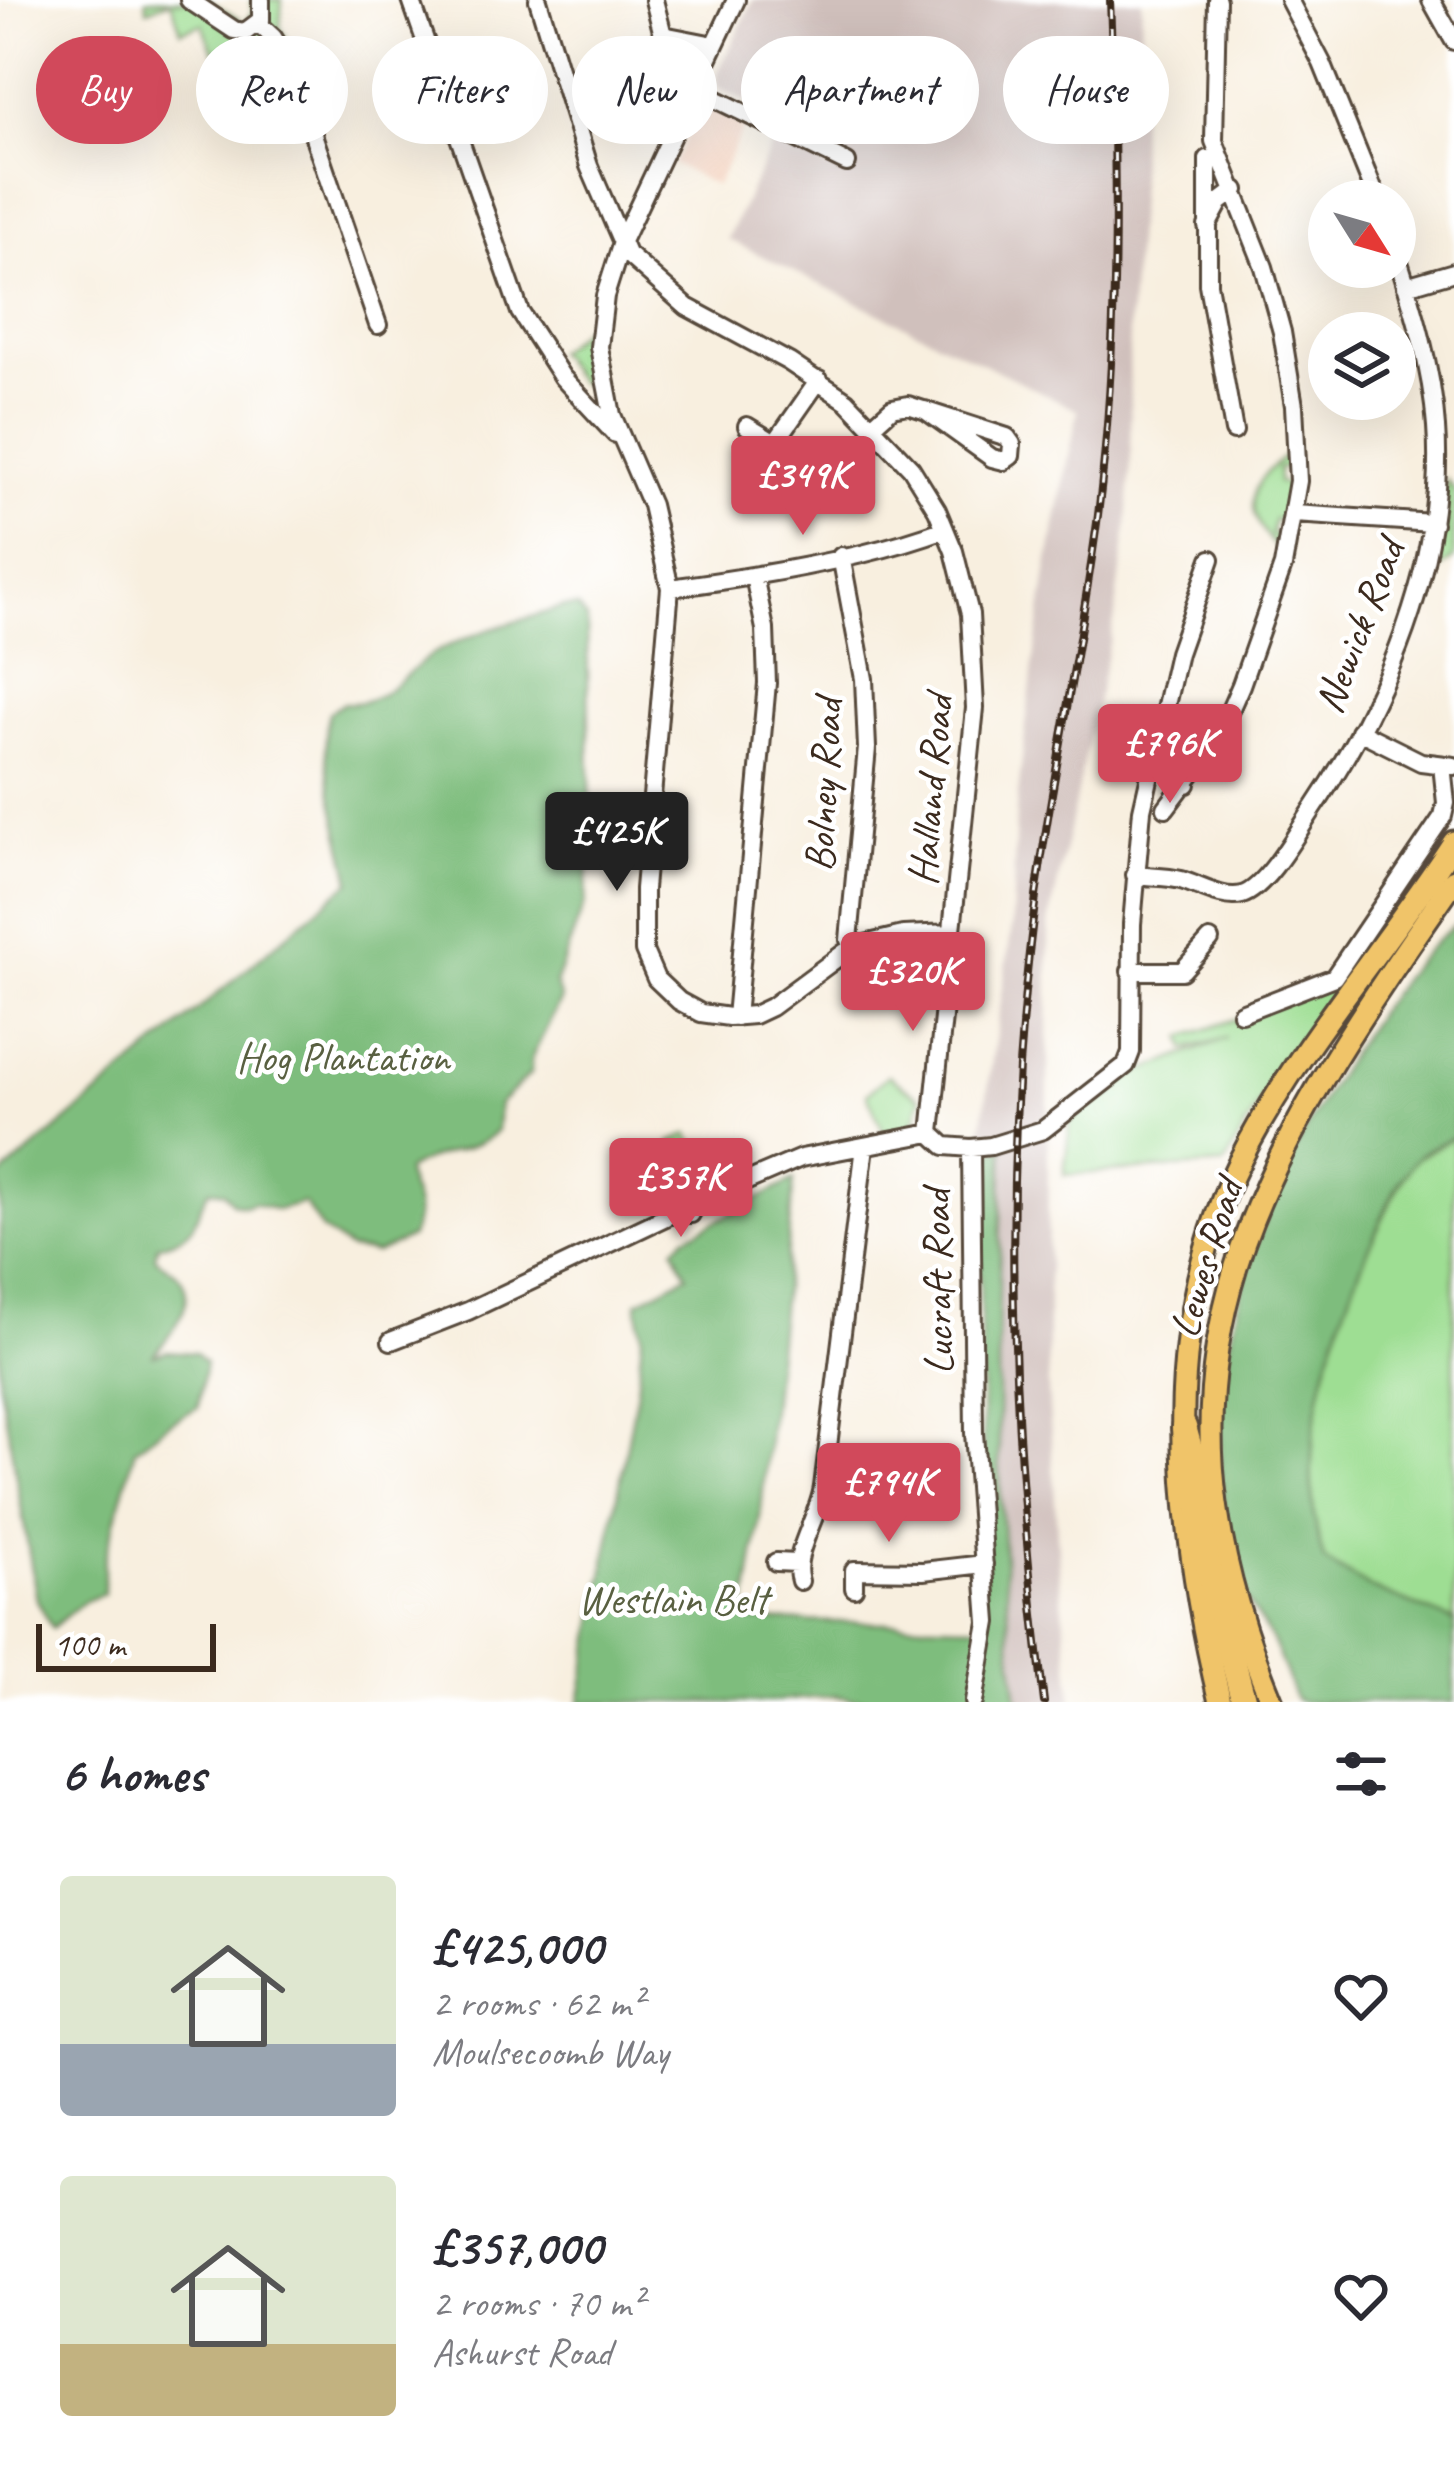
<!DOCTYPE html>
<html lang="en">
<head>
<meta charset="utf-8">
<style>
  :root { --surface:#fff; --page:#f2f2f3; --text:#2b2b33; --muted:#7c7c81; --accent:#d1495b }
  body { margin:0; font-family:Caveat,sans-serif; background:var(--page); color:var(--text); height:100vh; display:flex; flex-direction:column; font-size:45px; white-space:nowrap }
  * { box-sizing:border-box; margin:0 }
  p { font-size:39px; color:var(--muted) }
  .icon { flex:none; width:66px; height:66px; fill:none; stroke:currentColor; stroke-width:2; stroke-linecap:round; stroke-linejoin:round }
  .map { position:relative; height:1702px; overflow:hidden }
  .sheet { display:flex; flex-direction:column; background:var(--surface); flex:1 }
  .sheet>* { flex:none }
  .guide { position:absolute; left:36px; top:36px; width:1383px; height:108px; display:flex; gap:24px }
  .needle { width:78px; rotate:127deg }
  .fabs { position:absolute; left:1308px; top:180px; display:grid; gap:24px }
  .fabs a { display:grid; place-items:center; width:108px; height:108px; border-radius:50%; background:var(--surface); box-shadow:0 12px 48px #0002; font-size:60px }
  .scale { position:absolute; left:36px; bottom:30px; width:180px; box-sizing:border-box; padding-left:12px; border:6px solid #3b2a1e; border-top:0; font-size:33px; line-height:42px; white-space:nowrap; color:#3b2a1e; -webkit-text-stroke:9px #fff; paint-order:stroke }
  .price { position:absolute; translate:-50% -102px; padding:0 27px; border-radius:12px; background:var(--accent); color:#fff; font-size:39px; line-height:78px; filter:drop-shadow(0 3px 6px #0008) }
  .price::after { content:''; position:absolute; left:50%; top:72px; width:36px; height:27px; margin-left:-18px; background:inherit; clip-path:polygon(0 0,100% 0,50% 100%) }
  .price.current { background:#222; color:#fff }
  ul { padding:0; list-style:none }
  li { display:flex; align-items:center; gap:36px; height:300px; padding:0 60px }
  li span { display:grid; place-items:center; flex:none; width:336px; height:240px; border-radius:12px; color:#555 }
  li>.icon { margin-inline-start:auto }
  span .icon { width:144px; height:144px; fill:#fffc; stroke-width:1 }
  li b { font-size:51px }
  h2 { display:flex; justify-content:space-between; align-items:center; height:144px; padding:0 60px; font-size:51px }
  .chip { padding:0 42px; border-radius:54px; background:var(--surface); box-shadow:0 12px 48px #0002; font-size:42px; line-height:108px }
  .chip.current { background:var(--accent); color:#fff }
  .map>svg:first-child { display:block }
  .built { fill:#f4d3c0 }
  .industrial { fill:#d0c0bc }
  .green { fill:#9ede93; stroke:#6c8458; stroke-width:3 }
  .forest { fill:#7ebd7d; stroke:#5c744e; stroke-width:3 }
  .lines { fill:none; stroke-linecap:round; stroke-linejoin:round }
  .minor-casing { stroke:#57483b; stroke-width:22 }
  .major-casing { stroke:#57483b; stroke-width:27 }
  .highway-casing { stroke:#57483b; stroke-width:30 }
  .minor { stroke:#fff; stroke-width:16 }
  .major { stroke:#f0c469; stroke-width:21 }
  .highway { stroke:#f0c469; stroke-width:24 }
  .rail-casing { stroke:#3b2a1e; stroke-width:8 }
  .rail { stroke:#fff; stroke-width:3; stroke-dasharray:9; stroke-linecap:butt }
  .labels { text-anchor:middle; stroke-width:9; stroke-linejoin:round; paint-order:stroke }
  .street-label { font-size:42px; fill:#3b2a1e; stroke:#fff }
  .park-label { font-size:42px; fill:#596041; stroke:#fff }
</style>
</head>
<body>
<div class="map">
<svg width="1454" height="1702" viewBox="0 0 1454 1702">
  <rect width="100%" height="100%" fill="#fff"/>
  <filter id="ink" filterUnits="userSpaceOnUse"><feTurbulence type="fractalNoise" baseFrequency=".00833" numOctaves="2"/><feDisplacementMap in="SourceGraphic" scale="24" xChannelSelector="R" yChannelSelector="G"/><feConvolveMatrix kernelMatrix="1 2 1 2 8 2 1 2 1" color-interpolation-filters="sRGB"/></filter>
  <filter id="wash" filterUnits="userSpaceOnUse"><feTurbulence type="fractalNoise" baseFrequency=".004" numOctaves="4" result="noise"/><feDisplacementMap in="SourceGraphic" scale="48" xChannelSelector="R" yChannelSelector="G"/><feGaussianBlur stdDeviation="2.7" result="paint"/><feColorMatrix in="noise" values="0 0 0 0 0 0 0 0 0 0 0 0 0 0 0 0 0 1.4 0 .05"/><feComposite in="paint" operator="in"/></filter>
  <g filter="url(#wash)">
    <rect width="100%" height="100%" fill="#f8efdf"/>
    <path class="built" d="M710,105L745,125L716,186L673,164L701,106Z"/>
    <path class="industrial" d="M753,0H1142L1139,187L1129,325L1131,460L1127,526L1115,617L1049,923L1048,1111L1042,1124L1048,1134V1386L1060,1580L1073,1702H1011L980,1141L1012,926L1016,810L1033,666L1048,565L1078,410L727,239L775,139L833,171H838L847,153L716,86L717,75Z"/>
    <path class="green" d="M146,0H208L240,20L237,44L213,52L203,24L181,31L171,1L147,10Z
      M251,0H282L280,27L289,43L284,56L250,68C244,48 239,29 253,12Z
      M586,326L589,381L584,384L578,382L556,352Z
      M1288,454V468H1278V483L1288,484L1284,521L1274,519L1271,534L1281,536L1278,549C1241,513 1246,483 1288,454Z
      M1447,480L1454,490V558L1428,578Z
      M1349,967L1351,972L1268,1088L1224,1165L1064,1175L1070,1121L1125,1078L1227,1038L1186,1049L1183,1037L1339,984Z
      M888,1075L921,1098L913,1128L885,1135L867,1094Z
      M689,1134L713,1187L695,1196L671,1142Z
      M1454,1137V1621L1372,1589L1324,1560C1282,1428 1348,1281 1409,1167L1417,1158Z"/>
    <path class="forest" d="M562,607H578L587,619L591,833L585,903L555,984L561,999L531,1059V1073L499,1104L497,1131C469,1156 433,1150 406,1171C410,1202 424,1200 411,1237L376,1253L349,1249L322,1230L304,1203L277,1210L254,1203L244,1206L233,1203L224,1192L210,1189C188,1221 204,1234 158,1245L155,1257C161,1265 171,1268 178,1275C201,1302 169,1337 152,1356L166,1351L195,1353L205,1363L198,1407L168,1424L135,1449L104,1562V1594L84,1601L52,1628L37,1600L0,1383V1177L351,881C343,839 316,753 329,713L344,703C385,707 407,668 438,651C475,631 522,621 562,607Z
      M1454,926V1137C1443,1142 1430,1146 1421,1154C1400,1173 1386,1208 1375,1234C1331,1332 1290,1453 1324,1560L1372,1589L1454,1621V1702H1302L1295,1699C1287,1679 1281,1658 1271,1639C1260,1619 1242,1597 1236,1575C1189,1390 1251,1208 1351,1053C1380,1008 1412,958 1454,926Z
      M1004,1148C995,1332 994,1519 1018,1702L953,1697L859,1700L835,1696L758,1702H580L637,1390L642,1335L637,1302L687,1275L674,1248L684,1238L794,1180L761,1510L744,1620L981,1625C987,1468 978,1312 979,1155Z"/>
  </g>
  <g filter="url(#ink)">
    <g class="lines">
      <defs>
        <path id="minor" d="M189,0L234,30L245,32L261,20V0
          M411,0L520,312L562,377L615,434
          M538,0L589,166L627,254L687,307L789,362L847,401L911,468L937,510L954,551L970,614L975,708L931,1133
          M654,0L674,78L690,94
          M736,0L623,239L605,296L599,347L612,415L651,505L670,588L644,889V951L656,979L679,1001L701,1013L729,1017L754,1015L771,1007L852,947L903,935L952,933
          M1289,0L1322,63L1378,201
          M1431,0L1454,41
          M259,24L273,37L288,61L378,325
          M663,35L714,45
          M693,88L847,163
          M1208,159V284L1234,431
          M1207,226L1220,202L1236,190
          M1406,286L1454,272
          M873,425L892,408L908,405L1007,437L1012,444L1011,456L1004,461L992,458L925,410
          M747,426L775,443L819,380
          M775,443L795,454
          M1294,514L1433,523
          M841,556L864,679L867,748L849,940L852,947
          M670,588C755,577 865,559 945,529
          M1359,731L1421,762L1454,766
          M1172,771L1187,784
          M1166,808L1217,740L1241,685L1283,566L1298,481L1294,406L1282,332L1264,267L1214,141L1217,0
          M1135,875C1150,877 1166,876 1181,880C1199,885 1223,900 1242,895C1266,888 1297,833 1311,812C1386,701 1446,563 1436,427C1432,367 1413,306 1395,249
          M1130,971H1182L1210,940
          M1241,1013L1334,977L1443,816L1446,803L1442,765
          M736,1017L767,683L765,629L754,576
          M971,1148L974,1433L988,1622L974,1702
          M391,1341L468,1311L674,1213L691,1214L696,1203L801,1158L931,1133L945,1146L971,1148L991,1146L1043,1130L1126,1065L1131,1052L1132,924L1142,810L1178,653L1211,559
          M776,1562L797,1563
          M800,1581C791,1554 818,1519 823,1487L865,1146
          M854,1588V1570L923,1571L984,1564"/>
        <path id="major" d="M1220,1702C1176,1517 1155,1317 1249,1143C1306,1037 1389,943 1454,842
          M1272,1702C1128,1356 1259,1161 1454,880"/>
        <path id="highway" d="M1184,1427L1192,1456L1207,1562L1244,1702"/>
      </defs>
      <use href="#minor" class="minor-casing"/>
      <use href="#major" class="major-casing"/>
      <use href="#highway" class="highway-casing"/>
      <use href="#minor" class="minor"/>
      <use href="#major" class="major"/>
      <use href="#highway" class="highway"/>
      <defs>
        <path id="rail" d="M1044,1702C1013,1454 1001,1202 1029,953C1045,806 1079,662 1098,515C1119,344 1117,172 1110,0"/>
      </defs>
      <use href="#rail" class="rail-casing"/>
      <use href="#rail" class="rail"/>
    </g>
  </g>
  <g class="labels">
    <g class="street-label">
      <text transform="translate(1358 626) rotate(-69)" y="15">Newick Road</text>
      <text transform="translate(822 785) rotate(-87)" y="15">Bolney Road</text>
      <text transform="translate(929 790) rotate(-85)" y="15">Halland Road</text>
      <text transform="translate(1205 1258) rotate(-73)" y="15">Lewes Road</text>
      <text transform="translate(936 1282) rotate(-91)" y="15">Lucraft Road</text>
    </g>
    <g class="park-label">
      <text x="343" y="1071">Hog Plantation</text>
      <text x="673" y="1613">Westlain Belt</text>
    </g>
  </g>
</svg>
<div class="fabs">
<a><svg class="needle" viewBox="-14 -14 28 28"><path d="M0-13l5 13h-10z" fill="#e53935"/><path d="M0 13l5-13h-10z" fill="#7c7c81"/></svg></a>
<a><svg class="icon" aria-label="layers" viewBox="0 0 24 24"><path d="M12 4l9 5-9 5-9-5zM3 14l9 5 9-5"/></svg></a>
</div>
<div class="scale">100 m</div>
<b class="price" style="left:803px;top:538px">£349K</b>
<b class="price" style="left:1170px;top:806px">£796K</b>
<b class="price current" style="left:617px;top:894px">£425K</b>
<b class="price" style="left:913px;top:1034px">£320K</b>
<b class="price" style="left:681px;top:1240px">£357K</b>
<b class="price" style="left:889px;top:1545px">£794K</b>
<div class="guide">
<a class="chip current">Buy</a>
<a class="chip">Rent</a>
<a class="chip">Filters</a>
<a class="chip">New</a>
<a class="chip">Apartment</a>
<a class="chip">House</a>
</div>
</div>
<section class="sheet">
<h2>6 homes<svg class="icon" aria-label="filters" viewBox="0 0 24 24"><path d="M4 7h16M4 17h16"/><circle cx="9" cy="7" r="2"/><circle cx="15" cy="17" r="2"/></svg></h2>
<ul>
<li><span style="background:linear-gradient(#dfe7d0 70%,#9aa5b1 0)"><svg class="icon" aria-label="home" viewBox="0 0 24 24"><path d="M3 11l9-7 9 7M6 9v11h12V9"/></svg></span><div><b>£425,000</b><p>2 rooms · 62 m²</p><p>Moulsecoomb Way</p></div><svg class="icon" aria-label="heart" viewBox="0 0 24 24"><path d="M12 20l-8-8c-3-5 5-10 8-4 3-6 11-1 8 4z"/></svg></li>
<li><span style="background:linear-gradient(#dfe7d0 70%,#c2b280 0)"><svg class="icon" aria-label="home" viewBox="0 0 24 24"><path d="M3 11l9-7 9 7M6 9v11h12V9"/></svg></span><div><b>£357,000</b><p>2 rooms · 70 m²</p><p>Ashurst Road</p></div><svg class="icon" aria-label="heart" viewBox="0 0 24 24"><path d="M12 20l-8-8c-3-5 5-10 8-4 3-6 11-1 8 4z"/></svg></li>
</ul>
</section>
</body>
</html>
